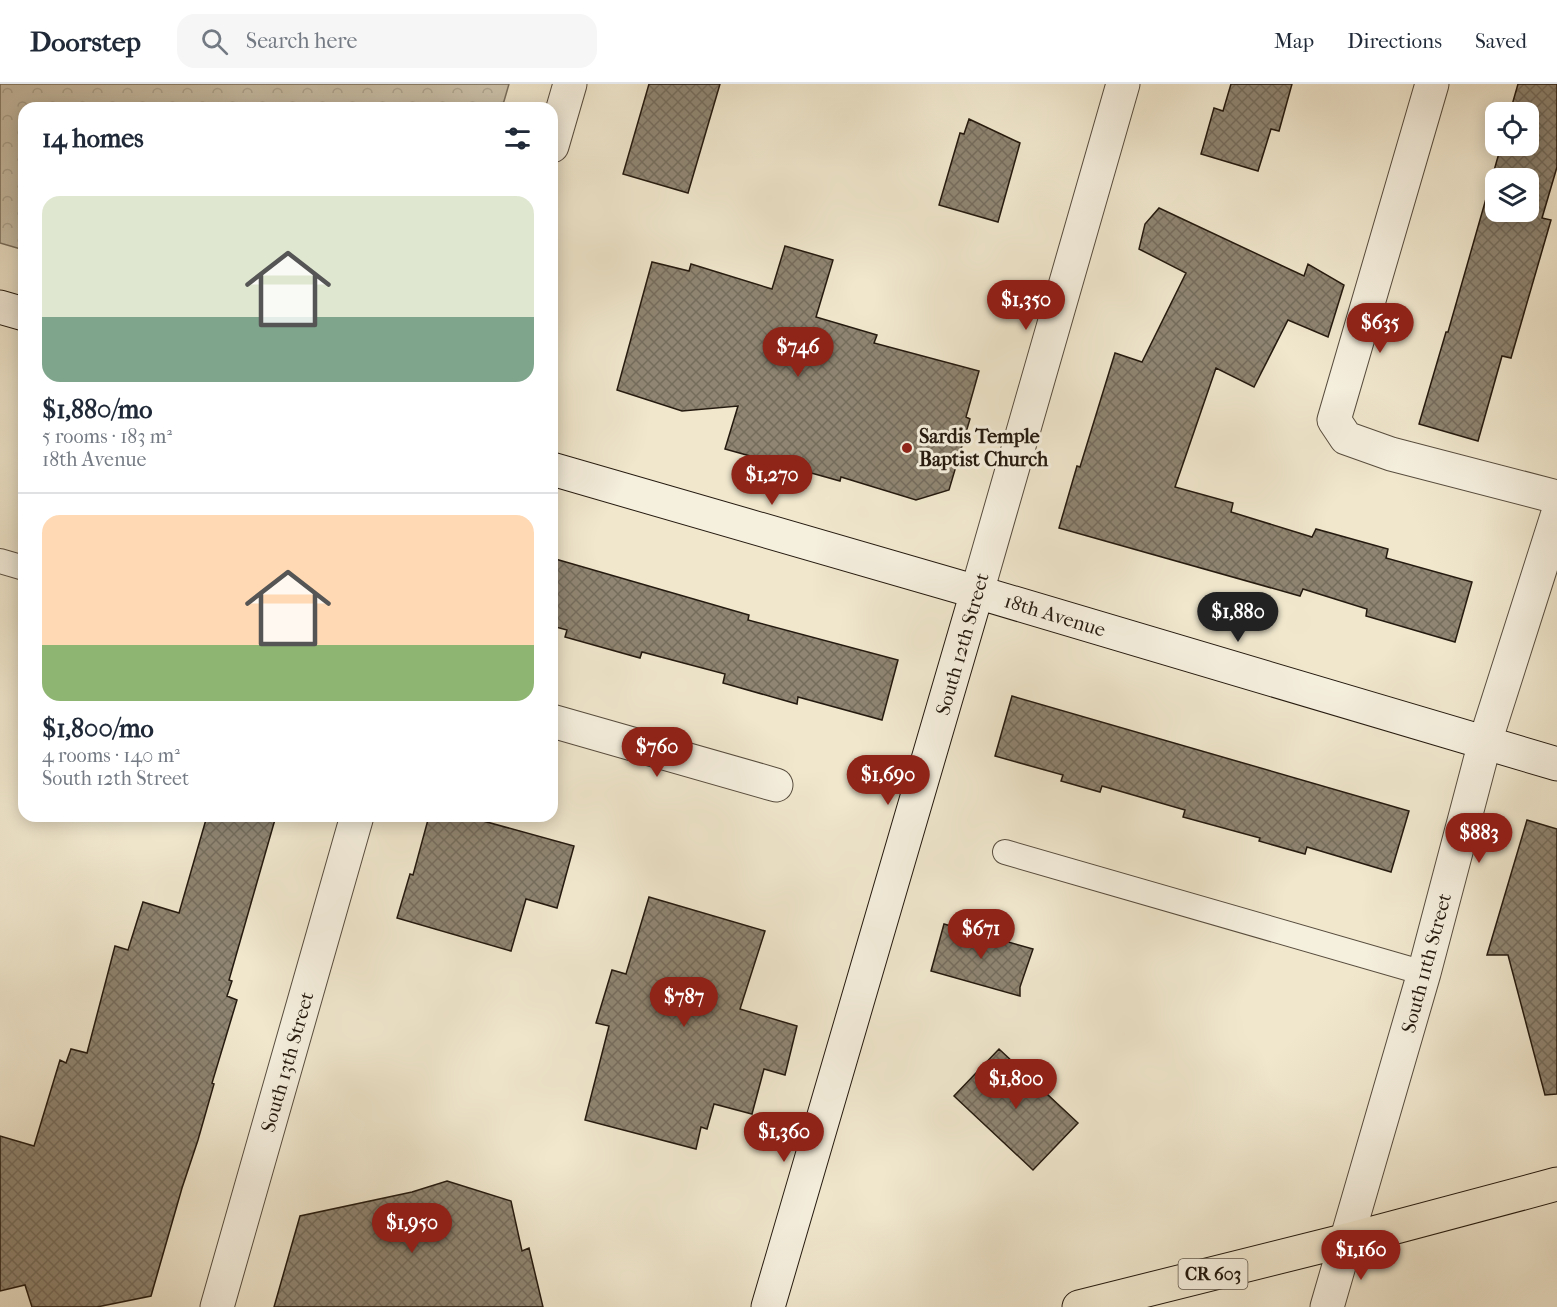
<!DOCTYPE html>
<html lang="en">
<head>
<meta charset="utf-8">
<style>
  :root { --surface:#fff; --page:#f6f6f7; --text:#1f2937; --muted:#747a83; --line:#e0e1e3; --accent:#8f2418 }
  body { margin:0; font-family:"IM FELL French Canon",serif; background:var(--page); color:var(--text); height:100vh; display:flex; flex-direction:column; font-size:22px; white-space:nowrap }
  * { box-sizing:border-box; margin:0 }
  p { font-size:20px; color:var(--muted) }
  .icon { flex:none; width:33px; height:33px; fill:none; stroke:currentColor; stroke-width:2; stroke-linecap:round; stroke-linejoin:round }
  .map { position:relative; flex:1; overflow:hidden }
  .sheet { position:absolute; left:18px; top:18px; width:540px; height:720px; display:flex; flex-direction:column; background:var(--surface); border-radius:18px; box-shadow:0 3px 15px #0003 }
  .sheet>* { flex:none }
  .controls { position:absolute; left:1485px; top:18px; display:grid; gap:12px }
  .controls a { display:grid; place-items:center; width:54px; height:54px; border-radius:12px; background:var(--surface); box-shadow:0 3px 15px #0003; font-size:30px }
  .price { position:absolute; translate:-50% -51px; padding:0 14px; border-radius:21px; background:var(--accent); color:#fff; font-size:20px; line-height:39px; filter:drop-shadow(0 2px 3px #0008) }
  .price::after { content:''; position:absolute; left:50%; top:36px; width:18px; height:14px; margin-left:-9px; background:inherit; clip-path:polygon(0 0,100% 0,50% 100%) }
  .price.on { background:#222; color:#fff }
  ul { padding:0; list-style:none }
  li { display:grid; align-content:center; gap:12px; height:318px; padding:0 24px }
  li+li { border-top:2px solid var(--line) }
  li span { display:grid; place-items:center; height:186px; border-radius:18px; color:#555 }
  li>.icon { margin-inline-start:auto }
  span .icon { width:108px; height:108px; fill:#fffc; stroke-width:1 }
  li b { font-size:26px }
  h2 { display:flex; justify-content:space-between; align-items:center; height:72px; padding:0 24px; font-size:26px }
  header { display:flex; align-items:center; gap:36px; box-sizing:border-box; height:84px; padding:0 30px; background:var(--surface); border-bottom:2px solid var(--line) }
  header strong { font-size:28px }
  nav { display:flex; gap:33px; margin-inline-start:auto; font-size:21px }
  .search { width:420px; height:54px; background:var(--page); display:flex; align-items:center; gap:15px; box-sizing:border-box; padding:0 21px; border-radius:18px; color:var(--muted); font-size:22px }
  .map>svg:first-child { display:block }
  .forest { fill:url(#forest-crowns); stroke:#796f5e; stroke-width:1.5 }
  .building { fill:url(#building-cross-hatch); stroke:#251a0f; stroke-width:1.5; fill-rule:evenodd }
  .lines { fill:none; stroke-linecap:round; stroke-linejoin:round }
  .service-casing { stroke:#584d3e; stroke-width:26 }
  .minor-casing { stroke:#584d3e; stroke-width:35 }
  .tertiary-casing { stroke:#584d3e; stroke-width:35 }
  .secondary-casing { stroke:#251a0f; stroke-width:35 }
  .primary-casing { stroke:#251a0f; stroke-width:35 }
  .service { stroke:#f5efde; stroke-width:24 }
  .minor { stroke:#f5efde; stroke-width:33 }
  .tertiary { stroke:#f5efde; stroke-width:33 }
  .secondary { stroke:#f5efde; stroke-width:33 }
  .primary { stroke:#f0e7cd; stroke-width:33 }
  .poi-dot { fill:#8f2418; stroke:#f5efde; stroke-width:2 }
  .labels { text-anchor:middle; stroke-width:6; stroke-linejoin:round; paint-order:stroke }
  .shield { fill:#f5efde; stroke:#635a4d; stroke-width:1.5 }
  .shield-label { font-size:18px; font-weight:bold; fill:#251a0f }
  .poi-label { font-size:20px; font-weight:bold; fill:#251a0f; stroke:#f5efde; text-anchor:start }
  .street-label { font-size:20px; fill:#251a0f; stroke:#f5efde }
</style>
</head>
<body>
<header>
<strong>Doorstep</strong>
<div class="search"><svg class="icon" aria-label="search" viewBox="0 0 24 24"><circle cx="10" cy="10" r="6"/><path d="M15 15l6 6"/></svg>Search here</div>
<nav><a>Map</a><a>Directions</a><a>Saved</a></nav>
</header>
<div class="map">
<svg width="1557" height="1223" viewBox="0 0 1557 1223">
  <defs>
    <pattern id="forest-crowns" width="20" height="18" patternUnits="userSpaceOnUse" patternTransform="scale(1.5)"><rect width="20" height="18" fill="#cdc4ad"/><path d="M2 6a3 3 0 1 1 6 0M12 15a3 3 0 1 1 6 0" fill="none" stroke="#b0a894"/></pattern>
    <pattern id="building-cross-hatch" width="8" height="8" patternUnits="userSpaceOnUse" patternTransform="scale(1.5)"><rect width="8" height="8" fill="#8f8572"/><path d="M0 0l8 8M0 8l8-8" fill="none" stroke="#756c5c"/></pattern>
  </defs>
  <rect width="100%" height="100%" fill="#f0e7cd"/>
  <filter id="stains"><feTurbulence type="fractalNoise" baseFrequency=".00333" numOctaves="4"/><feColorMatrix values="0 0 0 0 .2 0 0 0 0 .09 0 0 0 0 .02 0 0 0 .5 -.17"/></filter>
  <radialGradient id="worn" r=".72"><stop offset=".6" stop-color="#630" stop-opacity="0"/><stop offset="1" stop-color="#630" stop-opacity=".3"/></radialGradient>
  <path class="forest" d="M0,0H509L502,24H24V166L0,159Z"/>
  <path class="building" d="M649,0H720L688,109L623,90Z
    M1231,0H1292L1279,47L1271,45L1258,87L1201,70L1214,24L1223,27Z
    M1518,0H1557V83L1542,134L1551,136L1511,274L1502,272L1478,357L1419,340L1446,248H1448L1501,62H1528V28H1510ZM1496,94H1528V128H1496Z
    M969,35L1020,59L998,138L939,121L960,49L964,50Z
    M1159,124L1304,192L1308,180L1344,201L1328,253L1288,236L1254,303L1216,284L1175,403L1233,419L1231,428L1312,453L1316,445L1388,465L1386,474L1472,498L1455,558L1366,532L1367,525L1303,505L1300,512L1059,444L1077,382L1080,383L1115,269L1142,278L1186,189L1139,165L1145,140Z
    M785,162L833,176L816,233L877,251L874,259L979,287L966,333L970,335L949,406L916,416L841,393L840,397L725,365L738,322L682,327L617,306L652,178L689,187L691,180L772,205Z
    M552,474L749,531L748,536L898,576L882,636L798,613L797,620L723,599L725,590L642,568L640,574L565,553L567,546L552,542Z
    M1012,612L1409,727L1391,788L1307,763L1305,770L1259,757L1260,754L1183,733L1185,726L1102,702L1100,708L1061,697L1063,691L995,672Z
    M207,732H276L229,896L232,897L227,912L237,916L212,999L214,1000L198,1056L182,1104L151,1212L97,1223H32L25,1201L0,1207V1052L34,1062L60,976L66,979L71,965L87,969L115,862L128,866L143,818L179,829Z
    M429,732H465L574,762L557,824L526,815L511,867L397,834L410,790L413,791Z
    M1527,736L1557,745V1010L1545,1011L1508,871H1487Z
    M649,813L765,847L740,925L797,942L785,991L764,985L752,1030L714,1020L707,1045L701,1043L696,1065L585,1036L609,942L596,939L612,886L626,890Z
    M944,840L1033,865L1020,903V912L931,887Z
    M999,965L1078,1039L1033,1086L954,1012Z
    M447,1097L511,1117L522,1167L529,1164L543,1223H274L300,1132L412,1108Z"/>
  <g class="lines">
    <defs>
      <path id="service" d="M0,477L24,484
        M1005,768L1424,889"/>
      <path id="minor" d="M1432,0L1334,336L1346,354L1391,370L1557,413
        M552,62L570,0
        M552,637L776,701
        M217,1223L357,732"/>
      <path id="tertiary" d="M977,508L1123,0
        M1327,1223L1424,889L1485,658L1557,432"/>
      <path id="secondary" d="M0,223L24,230
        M552,385L977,508L1557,680
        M768,1223L977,508"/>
      <path id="primary" d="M1079,1223L1347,1156L1557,1100"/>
    </defs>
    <use href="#service" class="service-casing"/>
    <use href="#minor" class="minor-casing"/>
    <use href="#tertiary" class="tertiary-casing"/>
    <use href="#secondary" class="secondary-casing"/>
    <use href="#primary" class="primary-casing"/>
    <use href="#service" class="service"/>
    <use href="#minor" class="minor"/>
    <use href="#tertiary" class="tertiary"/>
    <use href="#secondary" class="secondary"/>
    <use href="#primary" class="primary"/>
  </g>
  <circle class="poi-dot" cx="907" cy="364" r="6"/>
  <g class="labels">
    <rect class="shield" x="1178.5" y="1175" width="69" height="30" rx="4.5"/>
    <g class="shield-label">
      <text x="1213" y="1196">CR 603</text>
    </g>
    <g class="poi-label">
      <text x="919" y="359">Sardis Temple<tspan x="919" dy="23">Baptist Church</tspan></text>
    </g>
    <g class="street-label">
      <text transform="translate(1055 531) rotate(17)" y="7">18th Avenue</text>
      <text transform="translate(962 560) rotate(-74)" y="7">South 12th Street</text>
      <text transform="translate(1426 879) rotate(-75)" y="7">South 11th Street</text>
      <text transform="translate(287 978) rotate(-74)" y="7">South 13th Street</text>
    </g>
  </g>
  <rect width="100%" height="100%" filter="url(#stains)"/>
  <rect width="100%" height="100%" fill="url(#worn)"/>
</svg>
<div class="controls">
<a><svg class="icon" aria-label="locate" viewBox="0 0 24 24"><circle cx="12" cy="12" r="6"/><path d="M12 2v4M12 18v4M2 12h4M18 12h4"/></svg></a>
<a><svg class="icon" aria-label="layers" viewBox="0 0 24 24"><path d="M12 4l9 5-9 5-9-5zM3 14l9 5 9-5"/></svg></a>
</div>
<b class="price" style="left:1026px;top:247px">$1,350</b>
<b class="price" style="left:1380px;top:270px">$635</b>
<b class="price" style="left:798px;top:294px">$746</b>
<b class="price" style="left:772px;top:422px">$1,270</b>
<b class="price on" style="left:1238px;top:559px">$1,880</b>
<b class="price" style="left:657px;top:694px">$760</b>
<b class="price" style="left:888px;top:722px">$1,690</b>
<b class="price" style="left:1479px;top:780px">$883</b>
<b class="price" style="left:981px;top:876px">$671</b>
<b class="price" style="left:684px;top:944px">$787</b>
<b class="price" style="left:1016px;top:1026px">$1,800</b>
<b class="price" style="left:784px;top:1079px">$1,360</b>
<b class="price" style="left:412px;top:1170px">$1,950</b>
<b class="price" style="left:1361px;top:1197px">$1,160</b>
<section class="sheet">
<h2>14 homes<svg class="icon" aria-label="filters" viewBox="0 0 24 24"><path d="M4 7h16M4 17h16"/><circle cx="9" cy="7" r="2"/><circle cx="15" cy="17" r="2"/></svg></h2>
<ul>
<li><span style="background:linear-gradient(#dfe7d0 65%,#7fa58c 0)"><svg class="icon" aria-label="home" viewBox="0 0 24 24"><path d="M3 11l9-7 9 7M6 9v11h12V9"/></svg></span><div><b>$1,880/mo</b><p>5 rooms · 183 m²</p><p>18th Avenue</p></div></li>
<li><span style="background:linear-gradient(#ffd9b3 70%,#8fb573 0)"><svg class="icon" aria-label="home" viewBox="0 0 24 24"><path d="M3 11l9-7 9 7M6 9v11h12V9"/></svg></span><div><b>$1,800/mo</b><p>4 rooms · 140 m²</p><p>South 12th Street</p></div></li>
</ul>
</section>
</div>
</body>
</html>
